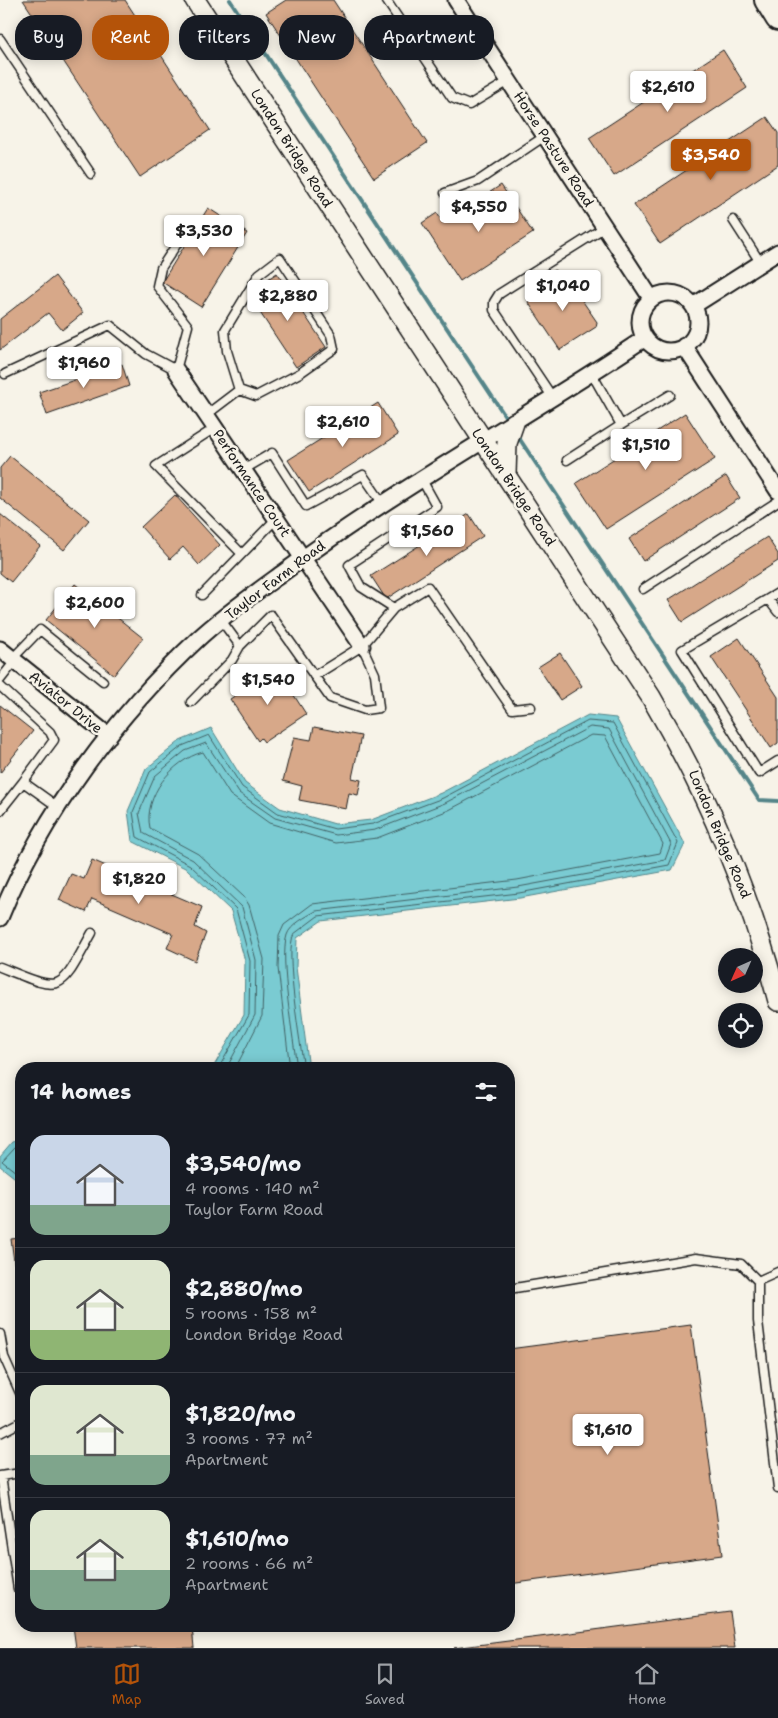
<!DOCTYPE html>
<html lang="en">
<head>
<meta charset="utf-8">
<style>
  :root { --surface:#171b24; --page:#242831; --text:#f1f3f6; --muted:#9ea1a6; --line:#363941; --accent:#b45309 }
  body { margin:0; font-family:"Shantell Sans",sans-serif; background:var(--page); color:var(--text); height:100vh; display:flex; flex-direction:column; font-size:19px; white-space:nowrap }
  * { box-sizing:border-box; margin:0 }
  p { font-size:16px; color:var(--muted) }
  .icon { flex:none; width:28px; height:28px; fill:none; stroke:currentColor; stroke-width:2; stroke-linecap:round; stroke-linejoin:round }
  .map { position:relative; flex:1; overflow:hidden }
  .drawer { position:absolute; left:15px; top:1062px; width:500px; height:570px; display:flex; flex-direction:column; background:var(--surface); border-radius:20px; box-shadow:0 2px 12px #0003 }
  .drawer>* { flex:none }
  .guide { position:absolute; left:15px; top:15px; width:500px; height:45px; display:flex; gap:10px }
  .needle { width:32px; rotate:225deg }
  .controls { position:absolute; left:718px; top:948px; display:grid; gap:10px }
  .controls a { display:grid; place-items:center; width:45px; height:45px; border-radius:50%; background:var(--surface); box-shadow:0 2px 12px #0003; font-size:25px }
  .price { position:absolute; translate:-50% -42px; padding:0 11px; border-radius:5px; background:#fff; color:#222; font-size:16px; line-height:32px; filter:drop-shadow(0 1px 2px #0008) }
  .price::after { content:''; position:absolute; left:50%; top:30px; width:15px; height:11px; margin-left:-8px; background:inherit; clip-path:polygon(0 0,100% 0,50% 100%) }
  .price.selected { background:var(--accent); color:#fff }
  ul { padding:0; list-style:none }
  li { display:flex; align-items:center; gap:15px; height:125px; padding:0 15px }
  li+li { border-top:1px solid var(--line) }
  li span { display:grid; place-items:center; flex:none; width:140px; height:100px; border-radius:15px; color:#555 }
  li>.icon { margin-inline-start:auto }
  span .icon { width:60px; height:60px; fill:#fffc; stroke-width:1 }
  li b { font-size:21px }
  h2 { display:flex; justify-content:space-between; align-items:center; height:60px; padding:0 15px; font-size:21px }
  .tag { padding:0 18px; border-radius:20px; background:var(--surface); box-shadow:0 2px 12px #0003; font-size:18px; line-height:45px }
  .tag.selected { background:var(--accent); color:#fff }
  .menu { display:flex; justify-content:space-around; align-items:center; height:70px; border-top:1px solid var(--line); background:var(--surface); font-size:14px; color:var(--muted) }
  .menu a { display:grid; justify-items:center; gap:2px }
  .menu .selected { color:var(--accent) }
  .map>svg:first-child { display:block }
  .water { fill:#7acbd2; stroke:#548589 }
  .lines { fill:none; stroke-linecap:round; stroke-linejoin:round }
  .shore { stroke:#426265; stroke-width:1 }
  .stream { stroke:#548589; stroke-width:4 }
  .building { fill:#d7a889; stroke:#1c1c1c }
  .service-casing { stroke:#1c1c1c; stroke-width:11 }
  .minor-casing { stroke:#1c1c1c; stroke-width:19 }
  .tertiary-casing { stroke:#1c1c1c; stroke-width:22 }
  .primary-casing { stroke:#1c1c1c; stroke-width:28 }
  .service { stroke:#f7f3e8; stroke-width:8 }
  .minor { stroke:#f7f3e8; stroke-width:15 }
  .tertiary { stroke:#f7f3e8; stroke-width:19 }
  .primary { stroke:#f7f3e8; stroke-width:24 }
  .labels { text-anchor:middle; stroke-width:5; stroke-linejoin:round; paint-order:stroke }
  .street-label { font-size:14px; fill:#1c1c1c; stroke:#f7f3e8 }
</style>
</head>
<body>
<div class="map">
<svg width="778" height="1648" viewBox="0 0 778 1648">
  <rect width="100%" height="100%" fill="#f7f3e8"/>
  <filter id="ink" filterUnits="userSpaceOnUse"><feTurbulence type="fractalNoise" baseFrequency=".02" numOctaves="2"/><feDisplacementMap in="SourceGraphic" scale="10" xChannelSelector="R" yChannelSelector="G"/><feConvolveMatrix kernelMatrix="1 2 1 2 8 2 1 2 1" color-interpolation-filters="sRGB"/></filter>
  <g filter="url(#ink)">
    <path class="water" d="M588,715L616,718L685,844L672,870L520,898L321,921L297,938L296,967L309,1069H212L244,1015L245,961L231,911L187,869L132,841L128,811L146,769L180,741L211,728L245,783L280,808L335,824L371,820L441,793Z
      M21,1140V1181H19L0,1166V1156L12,1142Z"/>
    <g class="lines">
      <path class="shore" d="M218,1069L249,1015L250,961L236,909L190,865L137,837L133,812L150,772L182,746L209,735L242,787L278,813L335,829L373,824L443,798L588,721L613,723L678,843L669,865L519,893L318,916L294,934C284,950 301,1046 304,1069
        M226,1069L255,1015L256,960L242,907L193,860L143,833L139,813L155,776L185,751L206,743L239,793L275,818L336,835L375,830L445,803L590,727L609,729L671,844L665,860L518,887L316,911C307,916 290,925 287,935C279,959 294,1040 297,1069
        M235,1069L262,1016L264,959L249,905L244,897L198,854L150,828C143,797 172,760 203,752L230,795L269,823L336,843L377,838L449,810L591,735L605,736L663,844L660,853L517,880L312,904L284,925L279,936L278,968L290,1069
        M21,1145L15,1147L2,1161L21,1176"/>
      <path class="stream" d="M230,0L505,416
        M517,435L759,800L778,801"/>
    </g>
    <path class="building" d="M23,0H125L210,130L140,177Z
      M286,0H333L427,143L374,178L266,13Z
      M723,50L747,88L614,176L589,138Z
      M767,117L778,133V165L660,244L634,205Z
      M501,185L533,233L460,281L422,223L437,213L443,223Z
      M208,208L247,233L201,307L162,282Z
      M555,270L562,280L566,277L597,322L596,327L560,350L528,302L552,286L546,276Z
      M277,273L326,347L296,367L251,299L272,285L268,279Z
      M55,276L83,313L62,330L48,313L0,350V319Z
      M122,364L129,386L47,415L39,392Z
      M378,403L398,435L309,492L288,460Z
      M685,413L715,459L606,529L576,483Z
      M10,456L89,520L64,550L0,498V468Z
      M726,476L740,498L643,561L629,539Z
      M175,495L220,545L199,565L183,547L170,559L141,527Z
      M0,514L40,546L11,582L0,573Z
      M469,514L483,536L386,599L371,576Z
      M767,537L778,554V561L682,622L668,600Z
      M75,584L143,638L114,675L46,620Z
      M739,638L778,697V743L771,748L711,657Z
      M560,653L582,686L560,700L538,667Z
      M277,669L306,714L264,742L261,738L258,741L230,699Z
      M0,705L33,731L0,773Z
      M314,727L361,736L352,778L361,780L358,795L349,793L346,809L299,800L302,786L283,781L294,737L311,740Z
      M92,860L202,907L195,927L206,933L195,961L167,948L173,934L92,899L86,912L59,900L71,874L84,879Z
      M21,1238V1312L11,1239Z
      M691,1325L722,1555L509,1584V1349Z
      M730,1612L735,1648H454L594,1630Z
      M73,1626H192L194,1648H76Z"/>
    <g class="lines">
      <defs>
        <path id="service" d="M386,0L452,98L469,105L509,81
          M0,39L91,174
          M445,193L478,181L545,136
          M733,220L760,262
          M5,374L110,325L146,354L176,370L188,326L157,286L161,268L186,230
          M553,398L494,310V302L499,294L605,227
          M206,415L239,390L256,396L300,373L334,349L331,335L280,258L259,274L225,330L227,351L239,390
          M621,425L670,395
          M215,428L156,466L241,553
          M567,460L621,425L592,374
          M243,470L272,453L306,506L363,475L383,504
          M643,589L778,501
          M778,593L682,650L759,773L778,761
          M202,595L276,519
          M768,599L778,612
          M394,608L361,587L349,565L437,507L422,480
          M221,620L240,646L271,615L330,698L365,710L379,708L375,674L362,646
          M12,659L40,630L103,681
          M314,676L362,646L394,608L428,587L512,709L531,707
          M0,680L15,661
          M0,686L50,732L54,740L23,782L58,807
          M191,702L232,660L240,646
          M0,811L23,782
          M0,967C65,993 58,994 92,933
          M778,1272L758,1281V1321L778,1488
          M509,1289L696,1258L741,1264L758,1281
          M0,1334L4,1357L21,1395
          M0,1433L21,1422
          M0,1476L21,1473
          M1,1476L18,1589"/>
        <path id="minor" d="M456,0L651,298
          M640 322a29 29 0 1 1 58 0a29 29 0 1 1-58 0Z
          M693,306L778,252
          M684,346L778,491
          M176,370L362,646
          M0,649L109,736
          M0,918C42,814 118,713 199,638C225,614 255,593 284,572C399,487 526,418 645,338"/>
        <path id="tertiary" d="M195,0L651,697C708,795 749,891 778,1001
          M506,474L507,443L514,423"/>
        <path id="primary" d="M767,0L778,18"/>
      </defs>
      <use href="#service" class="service-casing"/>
      <use href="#minor" class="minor-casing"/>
      <use href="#tertiary" class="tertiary-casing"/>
      <use href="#primary" class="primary-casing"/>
      <use href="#service" class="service"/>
      <use href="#minor" class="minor"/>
      <use href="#tertiary" class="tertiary"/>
      <use href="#primary" class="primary"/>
    </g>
  </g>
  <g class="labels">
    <g class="street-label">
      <text transform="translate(292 148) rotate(57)" y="5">London Bridge Road</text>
      <text transform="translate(554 149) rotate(57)" y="5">Horse Pasture Road</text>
      <text transform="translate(252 483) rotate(56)" y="5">Performance Court</text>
      <text transform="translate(514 487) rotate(56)" y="5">London Bridge Road</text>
      <text transform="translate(275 580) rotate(-37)" y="5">Taylor Farm Road</text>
      <text transform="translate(66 702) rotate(39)" y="5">Aviator Drive</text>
      <text transform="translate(720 834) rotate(67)" y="5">London Bridge Road</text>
    </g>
  </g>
</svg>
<div class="controls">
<a><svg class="needle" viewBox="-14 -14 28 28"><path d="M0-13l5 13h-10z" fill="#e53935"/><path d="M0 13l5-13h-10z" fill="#9ea1a6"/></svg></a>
<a><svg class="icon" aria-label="locate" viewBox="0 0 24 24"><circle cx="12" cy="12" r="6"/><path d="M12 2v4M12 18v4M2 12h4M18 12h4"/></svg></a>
</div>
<b class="price" style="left:668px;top:113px">$2,610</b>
<b class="price selected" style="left:711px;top:181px">$3,540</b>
<b class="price" style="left:479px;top:233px">$4,550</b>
<b class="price" style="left:204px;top:257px">$3,530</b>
<b class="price" style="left:563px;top:312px">$1,040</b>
<b class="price" style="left:288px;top:322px">$2,880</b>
<b class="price" style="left:84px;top:389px">$1,960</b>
<b class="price" style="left:343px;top:448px">$2,610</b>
<b class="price" style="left:646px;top:471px">$1,510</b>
<b class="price" style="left:427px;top:557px">$1,560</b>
<b class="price" style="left:95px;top:629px">$2,600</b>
<b class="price" style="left:268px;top:706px">$1,540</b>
<b class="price" style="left:139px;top:905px">$1,820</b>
<b class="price" style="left:608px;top:1456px">$1,610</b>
<div class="guide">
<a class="tag">Buy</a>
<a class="tag selected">Rent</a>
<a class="tag">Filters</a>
<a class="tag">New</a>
<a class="tag">Apartment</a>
</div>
<section class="drawer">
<h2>14 homes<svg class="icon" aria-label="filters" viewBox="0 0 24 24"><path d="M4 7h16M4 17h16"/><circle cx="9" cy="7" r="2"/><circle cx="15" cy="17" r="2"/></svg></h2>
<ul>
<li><span style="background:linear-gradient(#c9d6e8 70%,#7fa58c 0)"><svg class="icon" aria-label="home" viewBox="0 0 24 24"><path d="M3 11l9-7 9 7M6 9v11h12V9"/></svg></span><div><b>$3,540/mo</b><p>4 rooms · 140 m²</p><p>Taylor Farm Road</p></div></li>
<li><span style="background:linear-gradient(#dfe7d0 70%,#8fb573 0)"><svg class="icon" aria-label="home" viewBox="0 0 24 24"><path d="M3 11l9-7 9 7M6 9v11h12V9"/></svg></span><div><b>$2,880/mo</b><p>5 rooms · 158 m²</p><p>London Bridge Road</p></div></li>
<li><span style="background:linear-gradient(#dfe7d0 70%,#7fa58c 0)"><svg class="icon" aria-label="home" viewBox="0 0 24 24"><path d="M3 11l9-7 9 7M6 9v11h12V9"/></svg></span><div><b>$1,820/mo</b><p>3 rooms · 77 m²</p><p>Apartment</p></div></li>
<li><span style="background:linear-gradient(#dfe7d0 60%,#7fa58c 0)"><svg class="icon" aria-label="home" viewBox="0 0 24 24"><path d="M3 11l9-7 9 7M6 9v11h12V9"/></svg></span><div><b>$1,610/mo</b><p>2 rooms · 66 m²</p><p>Apartment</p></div></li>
</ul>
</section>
</div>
<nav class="menu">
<a class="selected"><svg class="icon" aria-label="map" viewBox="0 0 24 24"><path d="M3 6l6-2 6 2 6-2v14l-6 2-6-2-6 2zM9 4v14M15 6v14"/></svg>Map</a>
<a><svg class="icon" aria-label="saved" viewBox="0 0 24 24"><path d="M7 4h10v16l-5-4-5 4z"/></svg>Saved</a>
<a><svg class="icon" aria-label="home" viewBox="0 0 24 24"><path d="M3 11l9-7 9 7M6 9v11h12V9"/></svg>Home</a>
</nav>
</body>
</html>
